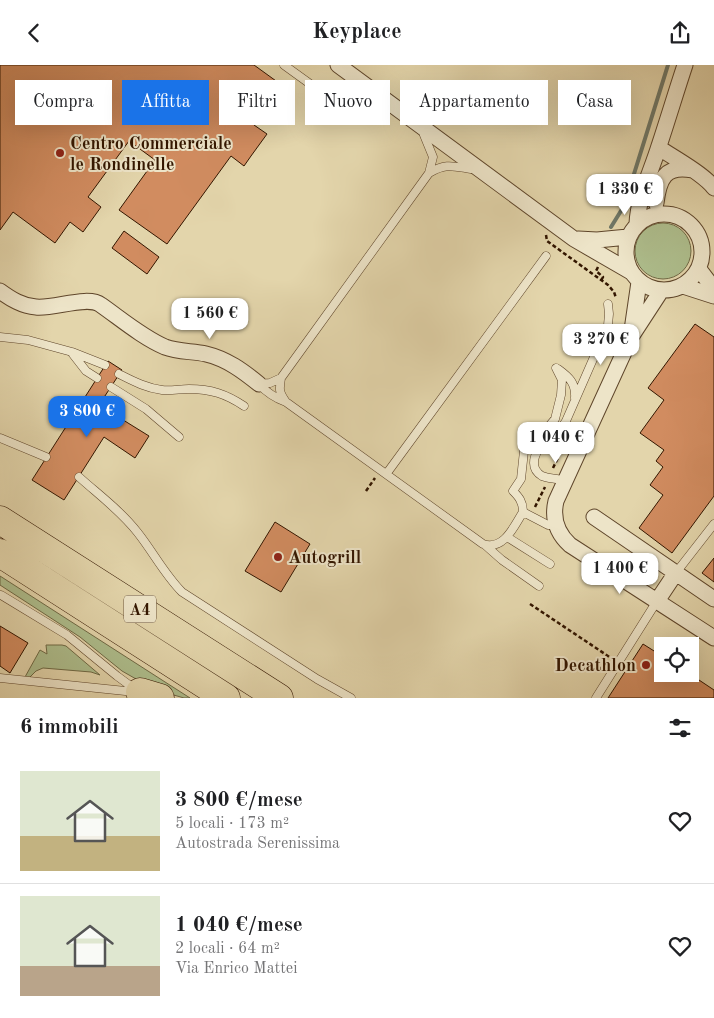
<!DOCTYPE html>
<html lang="it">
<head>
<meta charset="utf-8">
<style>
  :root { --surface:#fff; --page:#f6f6f6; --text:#202124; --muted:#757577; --line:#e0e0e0; --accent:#1a73e8 }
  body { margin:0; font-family:"Old Standard TT",serif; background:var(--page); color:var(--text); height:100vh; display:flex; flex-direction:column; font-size:19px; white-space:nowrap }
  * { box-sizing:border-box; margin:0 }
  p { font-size:16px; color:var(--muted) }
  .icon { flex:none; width:28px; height:28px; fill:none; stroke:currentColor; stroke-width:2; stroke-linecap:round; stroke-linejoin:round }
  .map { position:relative; height:633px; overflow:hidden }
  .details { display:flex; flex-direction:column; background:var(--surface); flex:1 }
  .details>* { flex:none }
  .banner { position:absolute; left:15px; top:15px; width:685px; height:45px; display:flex; gap:10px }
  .controls { position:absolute; left:654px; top:572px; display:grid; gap:10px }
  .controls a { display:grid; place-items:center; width:45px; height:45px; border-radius:0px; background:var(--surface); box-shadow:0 5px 20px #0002; font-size:25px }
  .price { position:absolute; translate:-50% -42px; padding:0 11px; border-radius:10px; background:#fff; color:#222; font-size:16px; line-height:32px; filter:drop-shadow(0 1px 2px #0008) }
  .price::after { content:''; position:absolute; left:50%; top:30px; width:15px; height:11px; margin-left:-8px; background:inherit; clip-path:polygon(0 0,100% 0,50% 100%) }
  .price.active { background:var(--accent); color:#fff }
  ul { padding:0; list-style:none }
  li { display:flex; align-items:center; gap:15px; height:125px; padding:0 20px }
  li+li { border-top:1px solid var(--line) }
  li span { display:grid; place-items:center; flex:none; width:140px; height:100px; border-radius:0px; color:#555 }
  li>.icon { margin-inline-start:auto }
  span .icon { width:60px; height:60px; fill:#fffc; stroke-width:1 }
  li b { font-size:21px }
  h2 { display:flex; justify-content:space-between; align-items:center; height:60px; padding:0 20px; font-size:21px }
  .chip { padding:0 18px; border-radius:0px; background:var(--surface); box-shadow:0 5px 20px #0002; font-size:18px; line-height:45px }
  .chip.active { background:var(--accent); color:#fff }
  header { display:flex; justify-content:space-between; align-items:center; height:65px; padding:0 20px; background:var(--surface); font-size:22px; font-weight:700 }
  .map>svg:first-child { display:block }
  .green { fill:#aebe8d; stroke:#706a46 }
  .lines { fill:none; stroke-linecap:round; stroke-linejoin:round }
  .stream { stroke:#6e7767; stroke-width:4 }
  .building { fill:#d18c60; stroke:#331600 }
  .lane-casing { stroke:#5f462b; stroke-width:9 }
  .street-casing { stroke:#5f462b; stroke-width:17 }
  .highway-casing { stroke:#331600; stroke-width:29 }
  .path { stroke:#331600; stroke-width:2.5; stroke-dasharray:4 2.5; stroke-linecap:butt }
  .lane { stroke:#ede4c8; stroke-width:8 }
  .street { stroke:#ede4c8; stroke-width:15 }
  .highway { stroke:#e3d5ab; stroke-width:28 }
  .poi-dot { fill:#8f2418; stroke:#ede4c8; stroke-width:2 }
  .labels { text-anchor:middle; stroke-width:4; stroke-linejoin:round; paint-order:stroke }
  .shield { fill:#ede4c8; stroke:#6b543c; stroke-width:1 }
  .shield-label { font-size:16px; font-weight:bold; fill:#331600 }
  .poi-label { font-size:18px; font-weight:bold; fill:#331600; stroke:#ede4c8; text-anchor:start }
</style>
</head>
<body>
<header><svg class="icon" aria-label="back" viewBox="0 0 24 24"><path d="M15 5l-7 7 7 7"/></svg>Keyplace<svg class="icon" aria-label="share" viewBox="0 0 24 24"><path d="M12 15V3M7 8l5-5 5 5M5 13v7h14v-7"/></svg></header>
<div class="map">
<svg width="714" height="633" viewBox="0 0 714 633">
  <rect width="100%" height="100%" fill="#e3d5ab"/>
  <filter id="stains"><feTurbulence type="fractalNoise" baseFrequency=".004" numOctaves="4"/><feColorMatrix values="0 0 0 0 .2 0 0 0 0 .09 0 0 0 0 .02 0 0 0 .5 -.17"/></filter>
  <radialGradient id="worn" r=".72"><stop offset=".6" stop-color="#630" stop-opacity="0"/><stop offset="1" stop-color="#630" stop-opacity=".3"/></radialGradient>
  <path class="green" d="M635 186a28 28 0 1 1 56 0a28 28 0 1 1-56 0Z
    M0,511L190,633H184L167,628L136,614L122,606L80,572L0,520Z
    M46,580H62L66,581L100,610L91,607L43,603L36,606L29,613L25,612L40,585L47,589Z"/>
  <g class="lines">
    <path class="stream" d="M611,162L624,141L668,0"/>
  </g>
  <path class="building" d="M0,0H254L283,21L254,60L267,69L251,91L244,101L231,91L167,179L119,145L155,95L129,76L88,132L101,142L83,167L70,157L55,178L13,147L0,165Z
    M124,166L159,192L147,209L112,183Z
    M695,259L714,272V431L672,488L639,463L663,430L650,420L663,402L656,396L664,385L640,368L664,335L648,323Z
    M108,296L122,305L99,340L149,371L135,393L104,372L64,435L32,415Z
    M275,457L310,479L281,527L245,506Z
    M714,493V517L702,508Z
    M0,561L28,578L10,608L0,601Z
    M643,579L662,591V609H690L714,625V633H608Z"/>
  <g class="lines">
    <defs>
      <path id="lane" d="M284,0L313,21
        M429,108C446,98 452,101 471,104
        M0,272L28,275L72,287L105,300
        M72,288L86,306L97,313
        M558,304C569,312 576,318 575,333
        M119,309C133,316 146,323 162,325C171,326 180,324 189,324C211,324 226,329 244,341
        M281,313C279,325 279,327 286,337
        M259,319C267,328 275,333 286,337L483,479C504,486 514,461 523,447L548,460H556
        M259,319L270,318L281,313L429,108L433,92L424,70
        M111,322L146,344L179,372
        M0,373L46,392
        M387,408L546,191
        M79,412C99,430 121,446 138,468C153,487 165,510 182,527L317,614L351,633
        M564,416C557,413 549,414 542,411C537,408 534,404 534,398C534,382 550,376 559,366C562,363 564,359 566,356L608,260L609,249L608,239
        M523,447C523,437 519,432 513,426L521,414L524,386L528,378L535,371L550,360L555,354L561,330L562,315L556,303
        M507,472L550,499
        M485,480L502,495L539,521
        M675,509L714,459
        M0,530H1L67,570L117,611L136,625
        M0,613L135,627
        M596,633L657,536"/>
      <path id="street" d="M338,0L574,174L631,207
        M659,83C673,92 705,110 714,123
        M656,138C659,114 665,100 692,105
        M626 187a38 38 0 1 1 76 0a38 38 0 1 1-76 0Z
        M637,159C638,132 651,107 659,81C668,54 676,27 685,0
        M578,174L597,175L628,172
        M699,204L714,224
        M683,221L714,231
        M0,226C11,234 22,241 36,242C54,244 88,230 101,240C121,254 142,272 165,282C178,287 193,286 206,289C227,294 243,306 259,319
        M661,226L631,272L556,436C552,453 557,468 570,480L714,573
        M632,265L639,217
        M594,452L714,534
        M657,536L675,509"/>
      <path id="highway" d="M0,455L279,633
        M0,488L226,633
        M140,627L160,633"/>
    </defs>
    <use href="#lane" class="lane-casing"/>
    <use href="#street" class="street-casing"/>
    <use href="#highway" class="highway-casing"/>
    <path class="path" d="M546,170L547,176L608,220L614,227L616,233
      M598,202L596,206L603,212L601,216
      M553,403L568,372
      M366,426L375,413
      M535,442L545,422
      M530,539L611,593"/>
    <use href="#lane" class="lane"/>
    <use href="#street" class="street"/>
    <use href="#highway" class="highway"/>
  </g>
  <g class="poi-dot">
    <circle cx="60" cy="88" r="5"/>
    <circle cx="278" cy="492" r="5"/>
    <circle cx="646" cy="600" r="5"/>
  </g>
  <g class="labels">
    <rect class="shield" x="124" y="530.5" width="32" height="27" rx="4"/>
    <g class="shield-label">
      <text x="140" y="550">A4</text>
    </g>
    <g class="poi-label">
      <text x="70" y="84">Centro Commerciale<tspan x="70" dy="21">le Rondinelle</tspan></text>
      <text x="288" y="498">Autogrill</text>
      <text x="636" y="606" text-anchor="end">Decathlon</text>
    </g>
  </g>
  <rect width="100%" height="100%" filter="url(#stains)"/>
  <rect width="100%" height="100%" fill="url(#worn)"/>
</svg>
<div class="controls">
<a><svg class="icon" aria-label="locate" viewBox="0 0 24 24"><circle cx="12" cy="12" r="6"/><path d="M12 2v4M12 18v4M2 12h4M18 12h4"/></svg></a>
</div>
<b class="price" style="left:625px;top:151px">1 330 €</b>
<b class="price" style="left:210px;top:275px">1 560 €</b>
<b class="price" style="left:601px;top:301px">3 270 €</b>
<b class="price active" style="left:87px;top:373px">3 800 €</b>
<b class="price" style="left:556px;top:399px">1 040 €</b>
<b class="price" style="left:620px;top:530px">1 400 €</b>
<div class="banner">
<a class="chip">Compra</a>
<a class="chip active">Affitta</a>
<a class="chip">Filtri</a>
<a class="chip">Nuovo</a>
<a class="chip">Appartamento</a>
<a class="chip">Casa</a>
</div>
</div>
<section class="details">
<h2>6 immobili<svg class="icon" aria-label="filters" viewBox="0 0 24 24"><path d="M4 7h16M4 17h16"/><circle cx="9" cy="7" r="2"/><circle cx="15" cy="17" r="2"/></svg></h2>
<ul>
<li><span style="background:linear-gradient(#dfe7d0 65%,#c2b280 0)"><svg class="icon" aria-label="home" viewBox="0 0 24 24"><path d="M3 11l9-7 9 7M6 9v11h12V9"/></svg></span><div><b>3 800 €/mese</b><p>5 locali · 173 m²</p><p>Autostrada Serenissima</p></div><svg class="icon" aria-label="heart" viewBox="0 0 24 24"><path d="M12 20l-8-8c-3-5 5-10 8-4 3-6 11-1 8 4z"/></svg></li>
<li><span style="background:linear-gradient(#dfe7d0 70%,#b9a48a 0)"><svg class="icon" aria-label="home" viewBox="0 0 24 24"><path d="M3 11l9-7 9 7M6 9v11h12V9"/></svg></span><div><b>1 040 €/mese</b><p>2 locali · 64 m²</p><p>Via Enrico Mattei</p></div><svg class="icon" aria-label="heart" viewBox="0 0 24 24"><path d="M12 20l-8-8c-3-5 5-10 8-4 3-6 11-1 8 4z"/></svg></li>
</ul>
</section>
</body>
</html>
